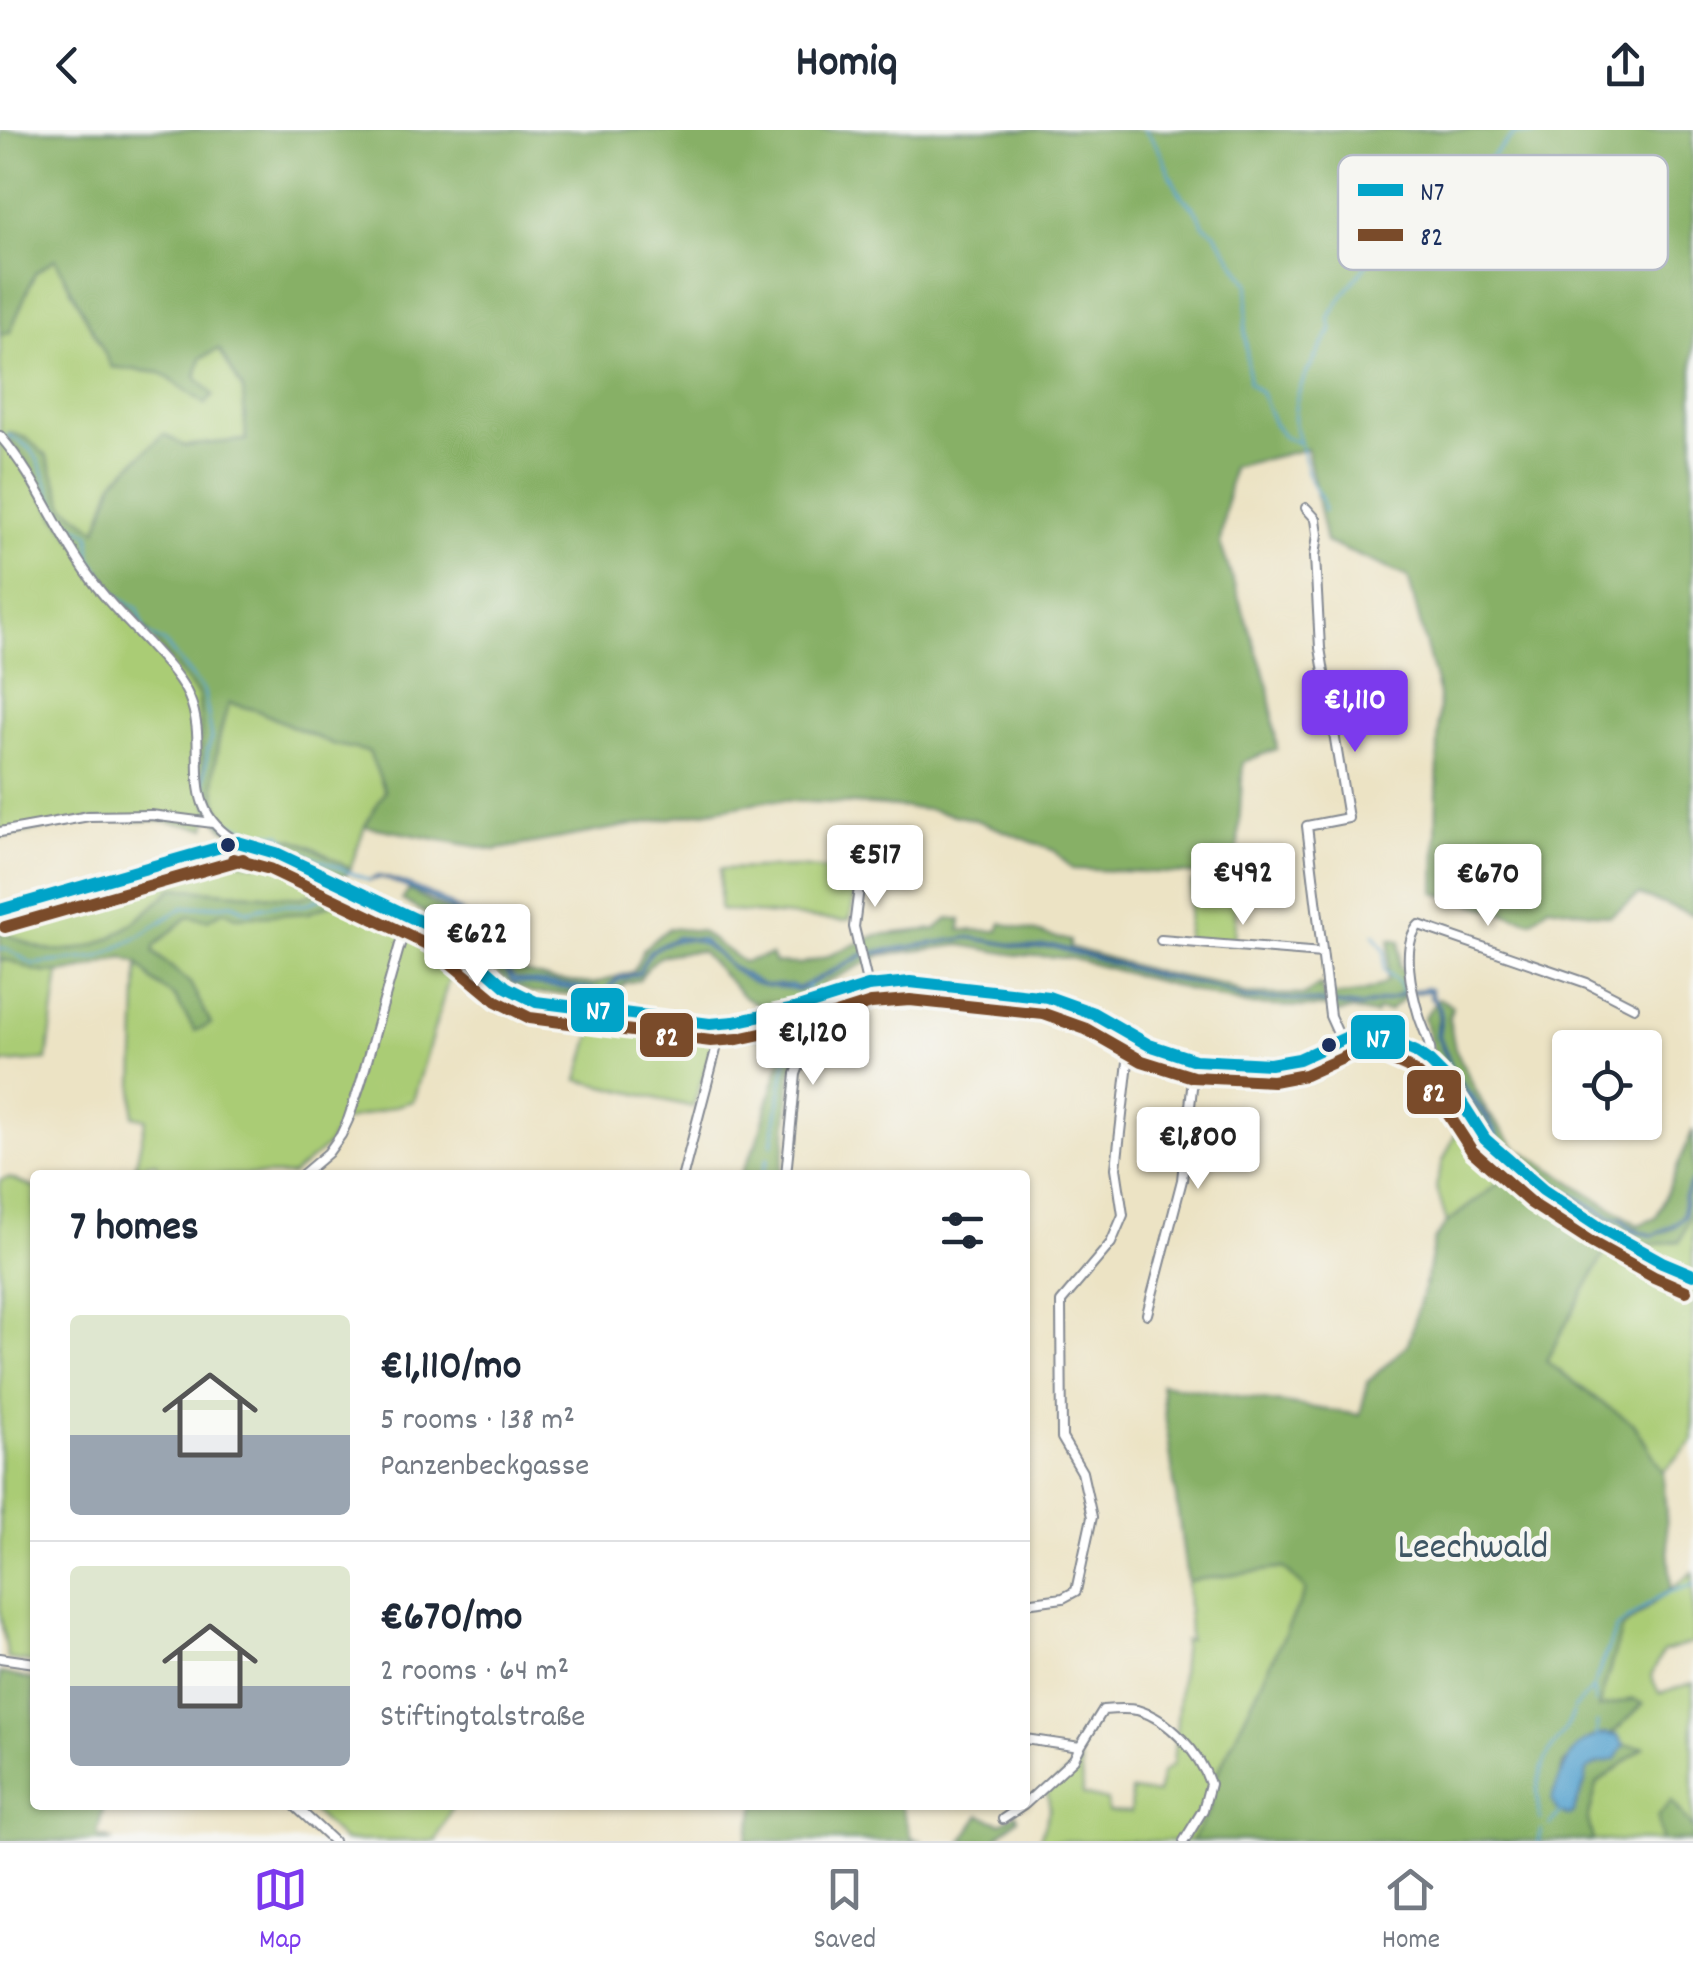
<!DOCTYPE html>
<html lang="en">
<head>
<meta charset="utf-8">
<style>
  :root { --surface:#fff; --page:#f6f6f7; --text:#1f2937; --muted:#747a83; --line:#e0e1e3; --accent:#7c3aed }
  body { margin:0; font-family:Dekko,sans-serif; background:var(--page); color:var(--text); height:100vh; display:flex; flex-direction:column; font-size:38px; white-space:nowrap }
  * { box-sizing:border-box; margin:0 }
  p { font-size:32px; color:var(--muted) }
  .icon { flex:none; width:55px; height:55px; fill:none; stroke:currentColor; stroke-width:2; stroke-linecap:round; stroke-linejoin:round }
  .map { position:relative; flex:1; overflow:hidden }
  .sheet { position:absolute; left:30px; top:1040px; width:1000px; height:640px; display:flex; flex-direction:column; background:var(--surface); border-radius:10px; box-shadow:0 2px 8px #0004 }
  .sheet>* { flex:none }
  .fabs { position:absolute; left:1552px; top:900px; display:grid; gap:20px }
  .fabs a { display:grid; place-items:center; width:110px; height:110px; border-radius:10px; background:var(--surface); box-shadow:0 2px 8px #0004; font-size:50px }
  .price { position:absolute; translate:-50% -85px; padding:0 22px; border-radius:10px; background:#fff; color:#222; font-size:32px; line-height:65px; filter:drop-shadow(0 2px 5px #0008) }
  .price::after { content:''; position:absolute; left:50%; top:60px; width:30px; height:22px; margin-left:-15px; background:inherit; clip-path:polygon(0 0,100% 0,50% 100%) }
  .price.current { background:var(--accent); color:#fff }
  ul { padding:0; list-style:none }
  li { display:flex; align-items:center; gap:30px; height:250px; padding:0 40px }
  li+li { border-top:2px solid var(--line) }
  li span { display:grid; place-items:center; flex:none; width:280px; height:200px; border-radius:10px; color:#555 }
  li>.icon { margin-inline-start:auto }
  span .icon { width:120px; height:120px; fill:#fffc; stroke-width:1 }
  li b { font-size:42px }
  h2 { display:flex; justify-content:space-between; align-items:center; height:120px; padding:0 40px; font-size:42px }
  header { display:flex; justify-content:space-between; align-items:center; height:130px; padding:0 40px; background:var(--surface); font-size:45px; font-weight:700 }
  .dock { display:flex; justify-content:space-around; align-items:center; height:140px; border-top:2px solid var(--line); background:var(--surface); font-size:28px; color:var(--muted) }
  .dock a { display:grid; justify-items:center; gap:5px }
  .dock .current { color:var(--accent) }
  .map>svg:first-child { display:block }
  .green { fill:#aacc75; stroke:#627e6a; stroke-width:2.5 }
  .forest { fill:#87b066; stroke:#517062; stroke-width:2.5 }
  .water { fill:#56a3cf; stroke:#386996; stroke-width:2.5 }
  .lines { fill:none; stroke-linecap:round; stroke-linejoin:round }
  .stream { stroke:#56a3cf; stroke-width:2.5 }
  .street-casing { stroke:#848991; stroke-width:12 }
  .secondary-casing { stroke:#848991; stroke-width:15 }
  .street { stroke:#fff; stroke-width:8 }
  .secondary { stroke:#fbe6c3; stroke-width:10 }
  .bus-1-casing { stroke:#f6f6f2; stroke-width:20 }
  .bus-2-casing { stroke:#f6f6f2; stroke-width:20 }
  .bus-1 { stroke:#01a3c8; stroke-width:12 }
  .bus-2 { stroke:#7a4b2a; stroke-width:12 }
  .bus-dot { fill:#1b2f5e; stroke:#f6f6f2; stroke-width:4 }
  .labels { text-anchor:middle; stroke-width:9; stroke-linejoin:round; paint-order:stroke }
  .park-label { font-size:38px; fill:#3f5664; stroke:#f6f6f2 }
  .key { fill:#f6f6f2; stroke:#b4bac6; stroke-width:2.5 }
  .key-label { font-size:28px; fill:#1b2f5e }
  .line-badge { stroke:#f6f6f2; stroke-width:4 }
  .badge-label { font-size:28px; text-anchor:middle; font-weight:bold; fill:#fff }
</style>
</head>
<body>
<header><svg class="icon" aria-label="back" viewBox="0 0 24 24"><path d="M15 5l-7 7 7 7"/></svg>Homiq<svg class="icon" aria-label="share" viewBox="0 0 24 24"><path d="M12 15V3M7 8l5-5 5 5M5 13v7h14v-7"/></svg></header>
<div class="map">
<svg width="1693" height="1711" viewBox="0 0 1693 1711">
  <rect width="100%" height="100%" fill="#f6f6f2"/>
  <filter id="ink" filterUnits="userSpaceOnUse"><feTurbulence type="fractalNoise" baseFrequency=".01" numOctaves="2"/><feDisplacementMap in="SourceGraphic" scale="20" xChannelSelector="R" yChannelSelector="G"/><feConvolveMatrix kernelMatrix="1 2 1 2 8 2 1 2 1" color-interpolation-filters="sRGB"/></filter>
  <filter id="wash" filterUnits="userSpaceOnUse"><feTurbulence type="fractalNoise" baseFrequency=".0048" numOctaves="4" result="noise"/><feDisplacementMap in="SourceGraphic" scale="40" xChannelSelector="R" yChannelSelector="G"/><feGaussianBlur stdDeviation="2.25" result="paint"/><feColorMatrix in="noise" values="0 0 0 0 0 0 0 0 0 0 0 0 0 0 0 0 0 1.4 0 .05"/><feComposite in="paint" operator="in"/></filter>
  <g filter="url(#wash)">
    <rect width="100%" height="100%" fill="#ece3c4"/>
    <path class="green" d="M55,129L112,237L161,243L205,273L196,247L201,228L220,219L243,260L246,310L184,316L114,351L97,401L65,376L46,325L21,324L56,387L199,566L203,654L210,680L206,698L165,691L89,690L0,707V205L10,202L35,142Z
      M228,573L256,580L332,614L370,622L385,661L365,696L350,739C333,730 314,716 295,710C278,705 258,708 241,701C196,682 219,608 228,573Z
      M270,725L307,740L312,749L317,747L332,755L301,768L173,758C136,792 99,829 44,819C29,816 14,806 0,801V786L167,737L168,746L230,729L256,734Z
      M799,737L849,742L854,746L855,762L850,789L844,791L720,780V739Z
      M1192,752L1237,755L1234,813L1186,809Z
      M354,765L429,801L457,821L413,971L340,992L328,1015L292,1045H159L156,1032L135,1037L136,1045H131L135,1037L146,989L133,986L138,833L153,851L175,867L194,900L190,853L153,822L155,815L189,786L207,790L224,780L308,783Z
      M0,830L17,831L31,839L59,842L47,930L3,933L0,938Z
      M597,885L710,900L714,912L693,977L578,950Z
      M1462,990L1511,1043L1447,1093L1436,1056L1443,1031Z
      M9,1048L35,1058V1533L8,1529L0,1483V1050Z
      M1693,1079V1311L1663,1342L1634,1294L1599,1271L1546,1231L1616,1101L1680,1111Z
      M1284,1438L1307,1459L1216,1646L1209,1682L1191,1711H1039L1050,1678L1047,1662L1080,1631L1083,1665L1107,1671L1108,1682L1130,1683L1131,1661L1157,1664L1162,1643L1173,1634L1184,1510H1189L1187,1451Z
      M1693,1442V1513L1663,1522L1651,1546L1659,1563L1693,1553V1699L1672,1671L1661,1711H1593L1588,1690L1597,1654L1643,1618L1624,1615L1618,1606L1611,1605L1643,1574L1633,1569L1598,1579L1622,1498Z
      M306,1675H453L436,1711H344Z"/>
    <path class="forest" d="M0,0H1693V785L1639,765L1610,786L1548,776L1532,791L1435,763L1439,565L1408,447L1326,412L1307,319L1232,337L1220,413L1269,557L1277,619L1243,632L1236,746L1072,739L1055,721L976,690L931,680L874,675L770,670L495,720L365,696L385,661L369,622L332,614L256,580L229,573C217,608 198,682 241,701C258,708 278,705 295,710C314,716 333,730 350,739L344,747L279,720L255,734L230,729L167,747V737L240,716L239,707L223,698L210,680L203,654L199,566L56,387L21,324L7,309L9,302L26,308L46,325L65,376L97,400L114,351L164,304L184,316L246,310L243,260L219,219L201,228L196,247L213,265L205,274L161,243L112,237L55,129L35,143L10,202L0,205Z
      M332,755L354,765L308,783L236,787L224,781L207,790L189,786L155,815L153,822L190,853L211,894L195,901L175,867L153,851L138,833L123,827C94,835 61,850 30,839C16,833 17,831 0,830V801C14,806 29,816 44,819C99,829 136,792 173,758L301,768Z
      M409,760L473,795L489,811L487,821L494,827L513,852L584,861L605,862L619,850L639,844C642,838 646,828 651,823C662,812 688,805 702,813C720,824 733,843 752,852C767,860 783,854 798,861L866,825L969,808L1030,819L1052,817L1154,846L1218,859L1245,870H1290L1360,878L1393,869L1407,863L1408,865L1389,881L1377,880L1375,885L1351,880L1333,884L1332,878L1246,875L1070,828L1017,825L961,815L882,825L827,852L818,861L815,886L791,942L785,1017L780,1045H740L757,1012L788,904L734,908L733,898L789,886L786,872L761,876L743,866L701,821C668,824 658,819 639,850L625,853L609,865L532,863L511,854L484,832L469,811L458,802L402,770Z
      M949,788L961,790L960,800L998,801L1001,793L1070,811V817L1157,842L1225,855L1244,864L1304,865L1321,854L1323,866C1345,865 1369,864 1387,851L1390,809L1400,811L1399,837L1403,838L1407,861L1393,868L1360,876L1290,869L1245,868L1218,858L1154,844L1053,815L1029,817L970,807L865,823L798,858L792,855H763L730,835L701,809L677,807L649,821L638,843L619,847L604,860L514,849L488,820L491,810L478,796C486,799 492,805 494,813L518,841L551,850L593,854L634,841L644,818L669,798L700,801L743,832L771,825L775,833L800,834L826,827L877,805L936,799Z
      M1439,868L1452,876L1449,889L1455,919L1486,980L1515,1016L1638,1095L1656,1088L1693,1000V1047L1684,1066L1683,1085L1676,1093L1656,1105L1671,1099L1685,1087L1686,1067L1693,1052V1079L1680,1111L1642,1116L1616,1102L1546,1231L1599,1271L1634,1294L1663,1342L1671,1458L1622,1498L1598,1578L1633,1569L1643,1574L1611,1605L1591,1607L1563,1634L1559,1652L1573,1683L1585,1653L1586,1640L1596,1634L1616,1629L1624,1615L1644,1617L1597,1654L1588,1690L1593,1711H1191L1209,1682L1216,1646L1306,1460L1284,1438L1187,1451L1161,1254L1360,1285L1368,1252L1408,1214L1426,1151L1434,1110L1447,1093L1521,1036L1490,1008L1471,974L1435,928L1424,887L1435,873C1443,888 1436,888 1437,902C1437,912 1447,928 1451,938C1458,956 1475,972 1485,988C1491,997 1493,1007 1501,1014C1533,1044 1573,1066 1610,1089L1622,1092L1632,1101L1654,1105C1637,1101 1627,1092 1611,1087L1547,1047L1502,1013L1489,989L1454,942L1439,904L1442,887L1436,871Z
      M0,1543L35,1550V1675H104L97,1706L114,1711H0Z
      M1671,1670L1693,1699V1711H1661L1658,1687Z
      M756,1675H901L911,1708L923,1711H746Z
      M1016,1683L1018,1688L993,1711H962L980,1685L1002,1693Z"/>
    <path class="water" d="M378,746C406,751 446,770 468,787C477,793 484,803 491,810L489,821L515,849L604,860L619,847L638,843L649,821L677,807L701,809L730,835L763,855H792L798,858L865,823L970,807L1029,817L1053,815L1154,844L1218,858L1245,868L1290,869L1360,876L1393,868L1401,863L1426,858L1431,859L1433,867L1440,876L1442,887L1439,904L1454,942L1489,989L1502,1013L1547,1047L1611,1087L1623,1090L1634,1099L1653,1105L1675,1093L1683,1086L1684,1066L1693,1047L1686,1067L1685,1087L1676,1095L1653,1106L1632,1102L1622,1092L1610,1089L1545,1048L1501,1014L1492,1003L1487,990L1466,964L1462,953L1452,943L1436,904L1440,887L1438,875L1430,868V861L1402,864L1393,869L1360,878L1290,870H1245L1218,859L1154,846L1052,817L1030,819L969,808L866,825L798,861C783,854 767,860 752,852C733,843 720,824 702,814C688,805 662,812 651,823C646,828 642,838 639,844L619,850L605,862L584,861L513,852L494,827L486,821L489,811L468,789L427,766L389,750L379,748L368,751Z
      M1605,1604L1618,1606L1624,1615L1616,1629L1596,1634L1587,1640L1585,1652L1573,1683L1567,1686L1557,1680L1552,1670C1563,1640 1569,1610 1605,1604Z"/>
    <g class="lines">
      <path class="stream" d="M1144,0C1163,18 1166,41 1180,63C1188,75 1200,80 1203,95L1214,102L1249,154L1245,200L1249,253L1261,263L1274,294L1284,307L1300,313L1310,350L1322,370L1324,381
        M1517,4H1536L1549,0
        M1436,61L1464,51L1470,42L1489,29L1515,4V0
        M7,305C51,322 39,355 63,386C69,394 81,399 90,404V426L103,449
        M1299,310C1283,271 1313,232 1332,200L1329,188C1347,157 1369,130 1393,103C1407,88 1415,88 1426,68
        M110,458L118,467L138,479L145,503L165,513L204,562L212,608L208,618L204,652L210,673L222,691L261,703L281,704L292,718L368,750
        M1374,804L1385,821L1384,840L1398,852L1402,861
        M0,818L7,819L33,834L99,827L135,809L182,778L232,774L248,781L274,775H304L345,759
        M806,869L808,855
        M772,1016L786,931L803,896L807,879
        M762,1045L768,1028
        M1593,1560L1595,1573
        M1574,1579L1593,1558L1616,1498L1657,1468L1669,1462L1693,1455
        M1597,1593V1607
        M1540,1690C1536,1666 1536,1647 1548,1625C1557,1608 1566,1604 1573,1583
        M1550,1696L1561,1681
        M1538,1711L1541,1699"/>
    </g>
  </g>
  <g filter="url(#ink)">
    <g class="lines">
      <defs>
        <path id="street" d="M0,306C36,347 55,398 86,442C104,468 126,490 147,512C162,529 180,546 189,567C212,620 174,677 238,712
          M1306,378L1316,389L1318,404L1315,426L1320,518L1348,688L1307,696L1330,886L1340,908
          M0,702L89,686L151,685L213,693
          M861,742L854,797L868,856
          M0,780L238,712
          M1161,810L1322,823
          M1430,932C1433,915 1424,902 1419,886C1412,863 1400,814 1419,795L1587,853L1634,877
          M302,1045L328,1023L341,1005L348,990L361,952L408,786
          M683,1045L723,893
          M786,1045L796,944L825,868
          M1147,1184L1182,1050L1195,930
          M1025,1473L1063,1468L1076,1461L1092,1387L1082,1342L1062,1308L1061,1172L1111,1113L1123,1085L1116,1038L1131,905
          M0,1528L35,1533
          M1025,1609L1080,1617L1103,1580C1114,1579 1126,1578 1137,1580C1169,1589 1200,1623 1210,1654L1203,1680L1184,1711
          M1025,1674L1074,1629L1080,1617
          M294,1675L333,1711
          M1003,1689L1024,1675"/>
        <path id="secondary" d="M238,712L276,723L341,752L438,800L460,816L506,857L536,872L710,894L734,892L798,878L868,856L910,852L1048,867L1093,883L1149,915L1195,930L1270,934L1299,929L1352,905H1370L1385,908L1416,922L1430,932L1446,948L1485,1009L1543,1060L1599,1097L1662,1132L1693,1145"/>
      </defs>
      <use href="#street" class="street-casing"/>
      <use href="#secondary" class="secondary-casing"/>
      <use href="#street" class="street"/>
      <use href="#secondary" class="secondary"/>
      <defs>
        <path id="bus-1" d="M238,712L276,723L438,800L460,816L506,857L536,872L710,894L734,892L798,878L868,856L910,852L1048,867L1093,883L1149,915L1195,930L1270,934L1299,929L1352,905L1385,908L1416,922L1430,932L1446,948L1485,1009L1543,1060L1599,1097L1662,1132L1693,1145
          M0,780L238,712"/>
        <path id="bus-2" d="M233,729L270,739L429,815L496,871L530,888L711,911L738,909L802,895L871,873L910,870L1044,884L1086,899L1142,931L1193,947L1273,951L1305,945L1356,922L1380,925L1407,937L1419,945L1432,959L1472,1021L1531,1073L1591,1112L1654,1147L1686,1161
          M5,797L243,729"/>
      </defs>
      <use href="#bus-1" class="bus-1-casing"/>
      <use href="#bus-2" class="bus-2-casing"/>
      <use href="#bus-1" class="bus-1"/>
      <use href="#bus-2" class="bus-2"/>
    </g>
  </g>
  <g class="bus-dot">
    <circle cx="228" cy="715" r="9"/>
    <circle cx="1329" cy="915" r="9"/>
  </g>
  <g class="labels">
    <g class="park-label">
      <text x="1473" y="1427">Leechwald</text>
    </g>
  </g>
  <rect x="1338" y="25" width="330" height="115" rx="15" class="key"/>
  <rect x="1358" y="54" width="45" height="12" fill="#01a3c8"/>
  <rect x="1358" y="99" width="45" height="12" fill="#7a4b2a"/>
  <g class="key-label">
    <text x="1420" y="70">N7</text>
    <text x="1420" y="115">82</text>
  </g>
  <g class="line-badge">
    <rect x="569" y="856" width="57" height="48" rx="10" fill="#01a3c8"/>
    <rect x="638" y="881" width="57" height="48" rx="10" fill="#7a4b2a"/>
    <rect x="1349" y="883" width="58" height="48" rx="10" fill="#01a3c8"/>
    <rect x="1405" y="938" width="58" height="48" rx="10" fill="#7a4b2a"/>
  </g>
  <g class="badge-label">
    <text x="598" y="889">N7</text>
    <text x="667" y="915">82</text>
    <text x="1378" y="917">N7</text>
    <text x="1434" y="971">82</text>
  </g>
</svg>
<div class="fabs">
<a><svg class="icon" aria-label="locate" viewBox="0 0 24 24"><circle cx="12" cy="12" r="6"/><path d="M12 2v4M12 18v4M2 12h4M18 12h4"/></svg></a>
</div>
<b class="price current" style="left:1355px;top:625px">€1,110</b>
<b class="price" style="left:875px;top:780px">€517</b>
<b class="price" style="left:1243px;top:798px">€492</b>
<b class="price" style="left:1488px;top:799px">€670</b>
<b class="price" style="left:477px;top:859px">€622</b>
<b class="price" style="left:813px;top:958px">€1,120</b>
<b class="price" style="left:1198px;top:1062px">€1,800</b>
<section class="sheet">
<h2>7 homes<svg class="icon" aria-label="filters" viewBox="0 0 24 24"><path d="M4 7h16M4 17h16"/><circle cx="9" cy="7" r="2"/><circle cx="15" cy="17" r="2"/></svg></h2>
<ul>
<li><span style="background:linear-gradient(#dfe7d0 60%,#9aa5b1 0)"><svg class="icon" aria-label="home" viewBox="0 0 24 24"><path d="M3 11l9-7 9 7M6 9v11h12V9"/></svg></span><div><b>€1,110/mo</b><p>5 rooms · 138 m²</p><p>Panzenbeckgasse</p></div></li>
<li><span style="background:linear-gradient(#dfe7d0 60%,#9aa5b1 0)"><svg class="icon" aria-label="home" viewBox="0 0 24 24"><path d="M3 11l9-7 9 7M6 9v11h12V9"/></svg></span><div><b>€670/mo</b><p>2 rooms · 64 m²</p><p>Stiftingtalstraße</p></div></li>
</ul>
</section>
</div>
<nav class="dock">
<a class="current"><svg class="icon" aria-label="map" viewBox="0 0 24 24"><path d="M3 6l6-2 6 2 6-2v14l-6 2-6-2-6 2zM9 4v14M15 6v14"/></svg>Map</a>
<a><svg class="icon" aria-label="saved" viewBox="0 0 24 24"><path d="M7 4h10v16l-5-4-5 4z"/></svg>Saved</a>
<a><svg class="icon" aria-label="home" viewBox="0 0 24 24"><path d="M3 11l9-7 9 7M6 9v11h12V9"/></svg>Home</a>
</nav>
</body>
</html>
